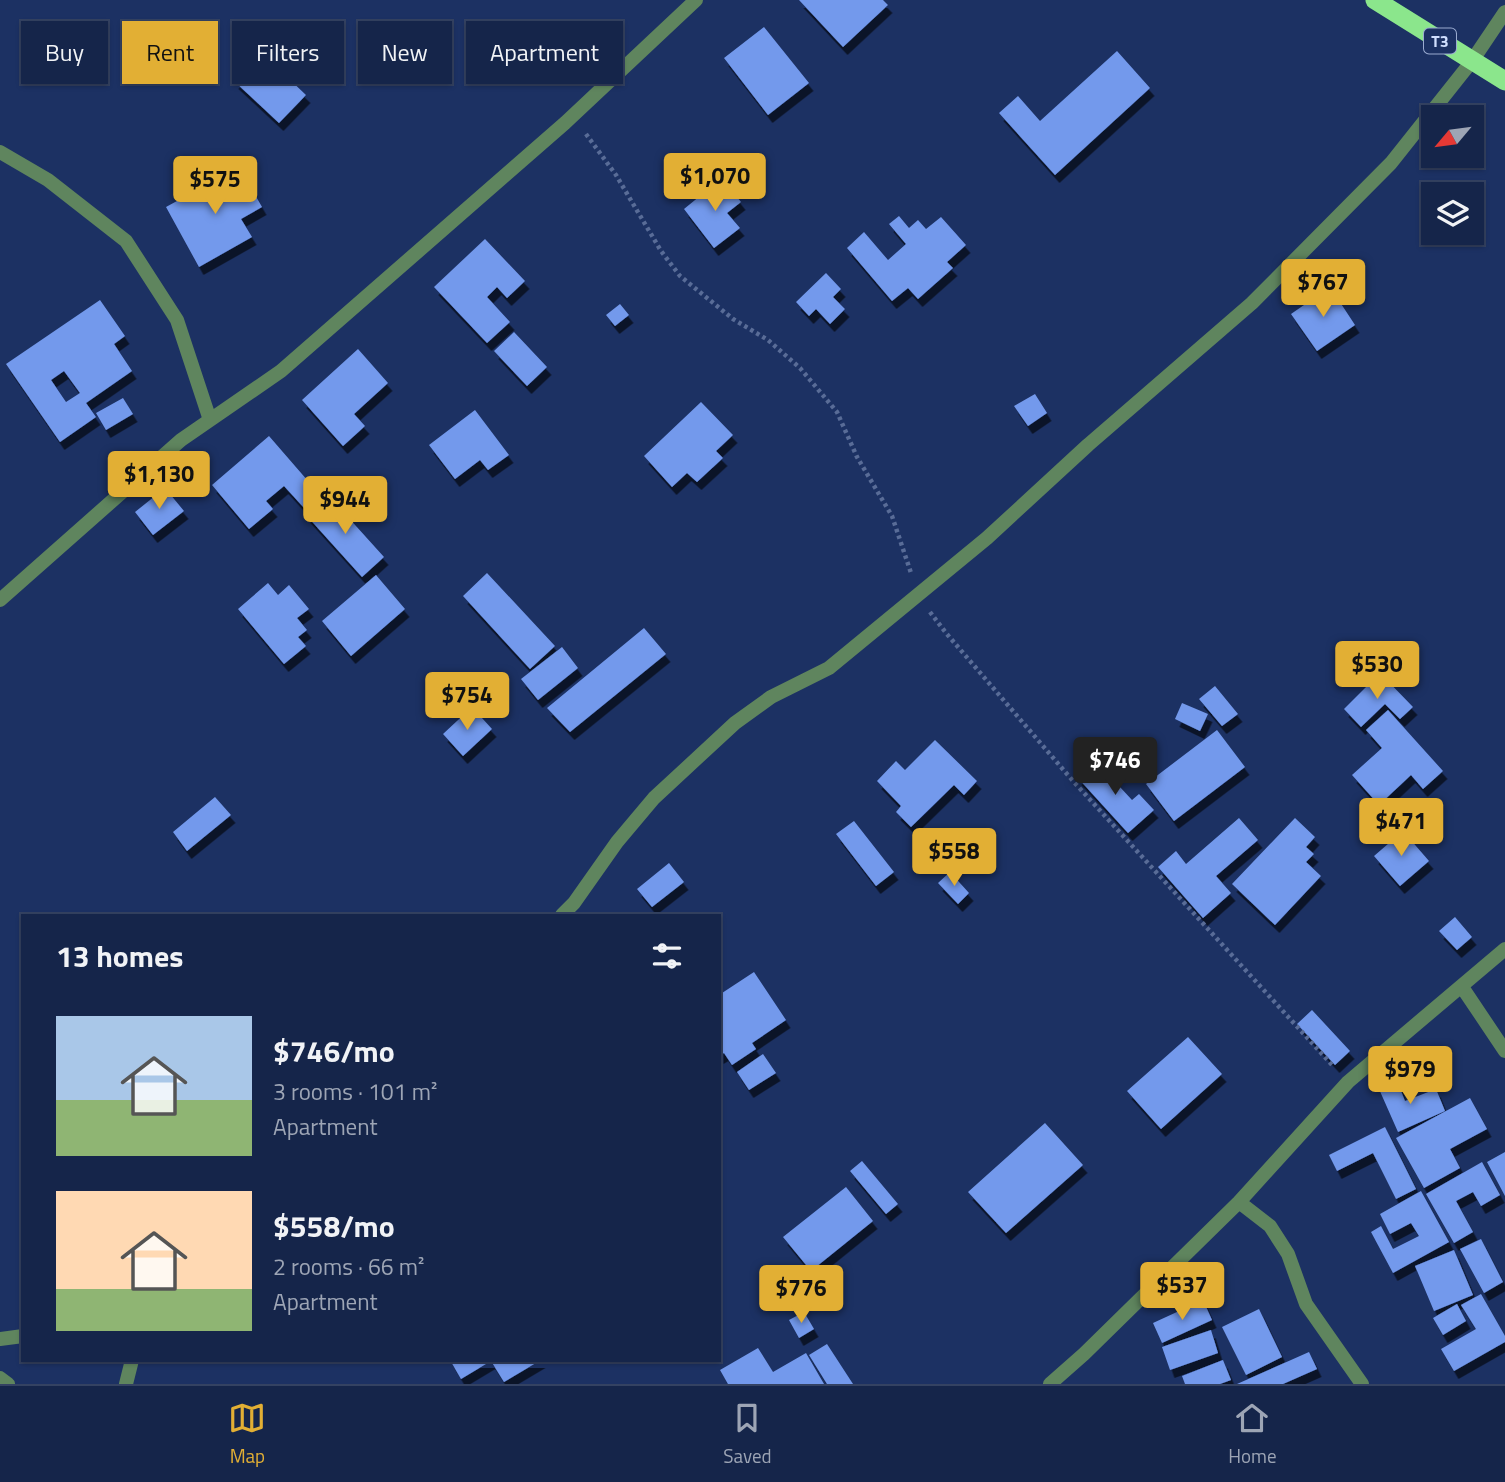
<!DOCTYPE html>
<html lang="en">
<head>
<meta charset="utf-8">
<style>
  :root { --surface:#15254a; --page:#223154; --text:#f1f3f6; --muted:#9da5b5; --line:#344262; --accent:#e2af34 }
  body { margin:0; font-family:"Titillium Web",sans-serif; background:var(--page); color:var(--text); height:100vh; display:flex; flex-direction:column; font-size:26px; white-space:nowrap }
  * { box-sizing:border-box; margin:0 }
  p { font-size:23px; color:var(--muted) }
  .icon { flex:none; width:38px; height:38px; fill:none; stroke:currentColor; stroke-width:2; stroke-linecap:round; stroke-linejoin:round }
  .map { position:relative; flex:1; overflow:hidden }
  .side { position:absolute; left:21px; top:914px; width:700px; height:448px; display:flex; flex-direction:column; background:var(--surface); border-radius:0px; box-shadow:0 2px 5px #0004,0 0 0 2px var(--line) }
  .side>* { flex:none }
  .hud { position:absolute; left:21px; top:21px; width:700px; height:63px; display:flex; gap:14px }
  .needle { width:46px; rotate:241deg }
  .buttons { position:absolute; left:1421px; top:105px; display:grid; gap:14px }
  .buttons a { display:grid; place-items:center; width:63px; height:63px; border-radius:0px; background:var(--surface); box-shadow:0 2px 5px #0004,0 0 0 2px var(--line); font-size:35px }
  .price { position:absolute; translate:-50% -60px; padding:0 16px; border-radius:7px; background:var(--accent); color:#111; font-size:23px; line-height:46px; filter:drop-shadow(0 2px 4px #0008) }
  .price::after { content:''; position:absolute; left:50%; top:42px; width:21px; height:16px; margin-left:-10px; background:inherit; clip-path:polygon(0 0,100% 0,50% 100%) }
  .price.current { background:#222; color:#fff }
  ul { padding:0; list-style:none }
  li { display:flex; align-items:center; gap:21px; height:175px; padding:0 35px }
  li span { display:grid; place-items:center; flex:none; width:196px; height:140px; border-radius:0px; color:#555 }
  li>.icon { margin-inline-start:auto }
  span .icon { width:84px; height:84px; fill:#fffc; stroke-width:1 }
  li b { font-size:30px }
  h2 { display:flex; justify-content:space-between; align-items:center; height:84px; padding:0 35px; font-size:30px }
  .tag { padding:0 24px; border-radius:0px; background:var(--surface); box-shadow:0 2px 5px #0004,0 0 0 2px var(--line); font-size:24px; line-height:63px }
  .tag.current { background:var(--accent); color:#111 }
  .dock { display:flex; justify-content:space-around; align-items:center; height:98px; border-top:2px solid var(--line); background:var(--surface); font-size:19px; color:var(--muted) }
  .dock a { display:grid; justify-items:center; gap:4px }
  .dock .current { color:var(--accent) }
  .map>svg:first-child { display:block }
  .building { fill:#7399ec; fill-rule:evenodd; filter:url(#shadow) }
  .lines { fill:none; stroke-linecap:round; stroke-linejoin:round }
  .path { stroke:#596c97; stroke-width:4.5; stroke-dasharray:3.5 3.5; stroke-linecap:butt }
  .minor { stroke:#5f855e; stroke-width:14 }
  .trunk { stroke:#8be68c; stroke-width:19 }
  .labels { text-anchor:middle; stroke-width:7; stroke-linejoin:round; paint-order:stroke }
  .shield { fill:#1c3163; stroke:#9aabd0; stroke-width:2 }
  .shield-label { font-size:16px; font-weight:bold; fill:#d0dfff }
</style>
</head>
<body>
<div class="map">
<svg width="1505" height="1384" viewBox="0 0 1505 1384">
  <defs>
    <filter id="shadow"><feDropShadow dx="4.5" dy="8" stdDeviation="0" flood-color="#0009"/></filter>
  </defs>
  <rect width="100%" height="100%" fill="#1c3163"/>
  <path class="building" d="M799,0H883L888,5L843,47Z
    M764,27L809,83L768,115L724,58Z
    M282,29L306,52L285,75L306,95L279,123L234,81Z
    M1117,51L1150,88L1055,175L999,113L1018,96L1040,121Z
    M239,167L262,207L241,219L252,237L199,267L166,207Z
    M722,178L741,202L727,213L740,228L714,248L684,209Z
    M899,216L909,228L918,220L926,229L941,217L966,245L947,262L953,268L918,299L908,288L892,301L847,248L864,232L888,260L906,244L889,224Z
    M485,239L525,281L507,298L497,287L487,297L510,322L487,343L434,287Z
    M826,273L841,289L833,297L845,309L830,324L816,309L809,316L796,302Z
    M1330,287L1355,325L1317,351L1291,314Z
    M100,300L125,336L114,344L132,371L86,403L96,417L60,442L6,364ZM64,371L80,393L66,402L51,380Z
    M620,304L629,315L615,326L606,315Z
    M514,332L547,367L527,386L494,351Z
    M358,349L388,383L354,414L365,426L343,446L302,400Z
    M1035,394L1047,413L1028,426L1014,406Z
    M123,398L133,414L106,430L96,413Z
    M701,402L733,435L716,451L723,458L697,482L687,473L672,487L644,456Z
    M475,410L509,455L488,470L480,460L455,479L429,445Z
    M269,436L321,496L305,509L284,486L266,501L273,509L249,529L212,485Z
    M165,488L184,511L153,535L135,512Z
    M328,495L384,557L362,577L306,515Z
    M487,573L555,646L530,669L463,596Z
    M376,575L405,609L351,656L322,621Z
    M268,583L278,595L289,585L309,609L297,618L307,630L298,637L306,646L284,664L238,609Z
    M644,628L666,654L570,732L547,708Z
    M562,647L578,668L538,700L521,679Z
    M1380,673L1413,707L1400,719L1385,704L1361,727L1344,709Z
    M1215,686L1238,714L1222,726L1199,699Z
    M1182,703L1208,714L1200,731L1175,719Z
    M472,707L492,729L463,756L443,734Z
    M1388,710L1443,771L1423,789L1411,775L1379,805L1352,775L1382,748L1366,730Z
    M1217,730L1245,767L1174,821L1146,784Z
    M935,740L977,781L964,795L954,785L911,827L896,812L901,806L877,781L896,761L905,770Z
    M1095,760L1132,800L1139,794L1154,810L1128,833L1077,777Z
    M215,797L231,815L187,851L173,832Z
    M1239,818L1258,840L1216,876L1231,893L1203,918L1158,867L1176,851L1186,864Z
    M1295,818L1315,837L1306,847L1314,854L1306,862L1321,876L1275,925L1232,884Z
    M854,821L894,872L876,886L836,834Z
    M1403,831L1429,861L1400,886L1374,856Z
    M669,863L684,882L652,907L637,889Z
    M950,872L969,893L958,904L938,883Z
    M1455,917L1472,937L1457,950L1439,931Z
    M754,972L786,1020L752,1043L756,1049L732,1065L724,1053L719,1056V995Z
    M1312,1010L1350,1051L1335,1065L1297,1024Z
    M1188,1037L1222,1074L1161,1129L1127,1091Z
    M763,1054L776,1073L749,1090L737,1072Z
    M1397,1081L1405,1101L1436,1089L1445,1111L1398,1132L1379,1089Z
    M1470,1098L1487,1129L1450,1149L1460,1168L1424,1188L1396,1138Z
    M1045,1123L1083,1165L1006,1233L968,1192Z
    M1385,1127L1416,1189L1396,1199L1373,1153L1337,1171L1329,1155Z
    M1505,1152V1196L1487,1162Z
    M862,1161L898,1204L886,1214L850,1171Z
    M1482,1162L1500,1195L1481,1206L1473,1192L1456,1201L1473,1232L1454,1243L1426,1194Z
    M846,1187L873,1221L811,1271L783,1237Z
    M1421,1191L1449,1242L1393,1273L1371,1232L1381,1226L1393,1249L1419,1236L1411,1223L1390,1234L1380,1214Z
    M1481,1239L1503,1282L1484,1293L1460,1249Z
    M1454,1250L1473,1295L1434,1311L1415,1266Z
    M1481,1294L1505,1336V1342L1454,1371L1441,1349L1476,1329L1461,1305Z
    M1203,1300L1212,1320L1162,1343L1153,1323Z
    M1457,1304L1466,1321L1443,1335L1433,1318Z
    M1259,1309L1282,1357L1246,1375L1222,1327Z
    M804,1312L814,1329L799,1338L789,1320Z
    M1211,1330L1218,1353L1170,1370L1162,1347Z
    M827,1344L853,1384H827L809,1355Z
    M758,1348L773,1372L806,1353L824,1384H728L720,1370Z
    M1309,1352L1317,1369L1283,1384H1237Z
    M450,1360H541L504,1382L491,1361L461,1379Z
    M1223,1360L1231,1380L1220,1384H1185L1182,1376Z"/>
  <g class="lines">
    <path class="path" d="M586,134L616,175L661,251L680,276L733,319L768,340L800,368L837,412L857,457L892,516L911,573
      M930,612L946,633L1073,781L1333,1066"/>
    <path class="minor" d="M0,152L48,180L126,241L177,320L210,420
      M0,600L181,440L281,371L565,123L696,0
      M562,915L574,903L617,842L654,798L735,723L771,697L829,668L987,538L1088,445L1252,303L1391,163L1472,61L1505,12
      M1462,987L1505,1051
      M1239,1202L1270,1226L1288,1254L1306,1304L1362,1384
      M0,1339L23,1336
      M0,1378L8,1384
      M126,1384L132,1360
      M1050,1384L1084,1354L1239,1202L1348,1082L1505,949"/>
    <path class="trunk" d="M1375,0L1505,81"/>
  </g>
  <g class="labels">
    <rect class="shield" x="1424" y="28.5" width="32" height="25" rx="5"/>
    <g class="shield-label">
      <text x="1440" y="47">T3</text>
    </g>
  </g>
</svg>
<div class="buttons">
<a><svg class="needle" viewBox="-14 -14 28 28"><path d="M0-13l5 13h-10z" fill="#e53935"/><path d="M0 13l5-13h-10z" fill="#9da5b5"/></svg></a>
<a><svg class="icon" aria-label="layers" viewBox="0 0 24 24"><path d="M12 4l9 5-9 5-9-5zM3 14l9 5 9-5"/></svg></a>
</div>
<b class="price" style="left:715px;top:213px">$1,070</b>
<b class="price" style="left:215px;top:216px">$575</b>
<b class="price" style="left:1323px;top:319px">$767</b>
<b class="price" style="left:159px;top:511px">$1,130</b>
<b class="price" style="left:345px;top:536px">$944</b>
<b class="price" style="left:1377px;top:701px">$530</b>
<b class="price" style="left:467px;top:732px">$754</b>
<b class="price current" style="left:1115px;top:797px">$746</b>
<b class="price" style="left:1401px;top:858px">$471</b>
<b class="price" style="left:954px;top:888px">$558</b>
<b class="price" style="left:1410px;top:1106px">$979</b>
<b class="price" style="left:1182px;top:1322px">$537</b>
<b class="price" style="left:801px;top:1325px">$776</b>
<div class="hud">
<a class="tag">Buy</a>
<a class="tag current">Rent</a>
<a class="tag">Filters</a>
<a class="tag">New</a>
<a class="tag">Apartment</a>
</div>
<section class="side">
<h2>13 homes<svg class="icon" aria-label="filters" viewBox="0 0 24 24"><path d="M4 7h16M4 17h16"/><circle cx="9" cy="7" r="2"/><circle cx="15" cy="17" r="2"/></svg></h2>
<ul>
<li><span style="background:linear-gradient(#a9c7e8 60%,#8fb573 0)"><svg class="icon" aria-label="home" viewBox="0 0 24 24"><path d="M3 11l9-7 9 7M6 9v11h12V9"/></svg></span><div><b>$746/mo</b><p>3 rooms · 101 m²</p><p>Apartment</p></div></li>
<li><span style="background:linear-gradient(#ffd9b3 70%,#8fb573 0)"><svg class="icon" aria-label="home" viewBox="0 0 24 24"><path d="M3 11l9-7 9 7M6 9v11h12V9"/></svg></span><div><b>$558/mo</b><p>2 rooms · 66 m²</p><p>Apartment</p></div></li>
</ul>
</section>
</div>
<nav class="dock">
<a class="current"><svg class="icon" aria-label="map" viewBox="0 0 24 24"><path d="M3 6l6-2 6 2 6-2v14l-6 2-6-2-6 2zM9 4v14M15 6v14"/></svg>Map</a>
<a><svg class="icon" aria-label="saved" viewBox="0 0 24 24"><path d="M7 4h10v16l-5-4-5 4z"/></svg>Saved</a>
<a><svg class="icon" aria-label="home" viewBox="0 0 24 24"><path d="M3 11l9-7 9 7M6 9v11h12V9"/></svg>Home</a>
</nav>
</body>
</html>
